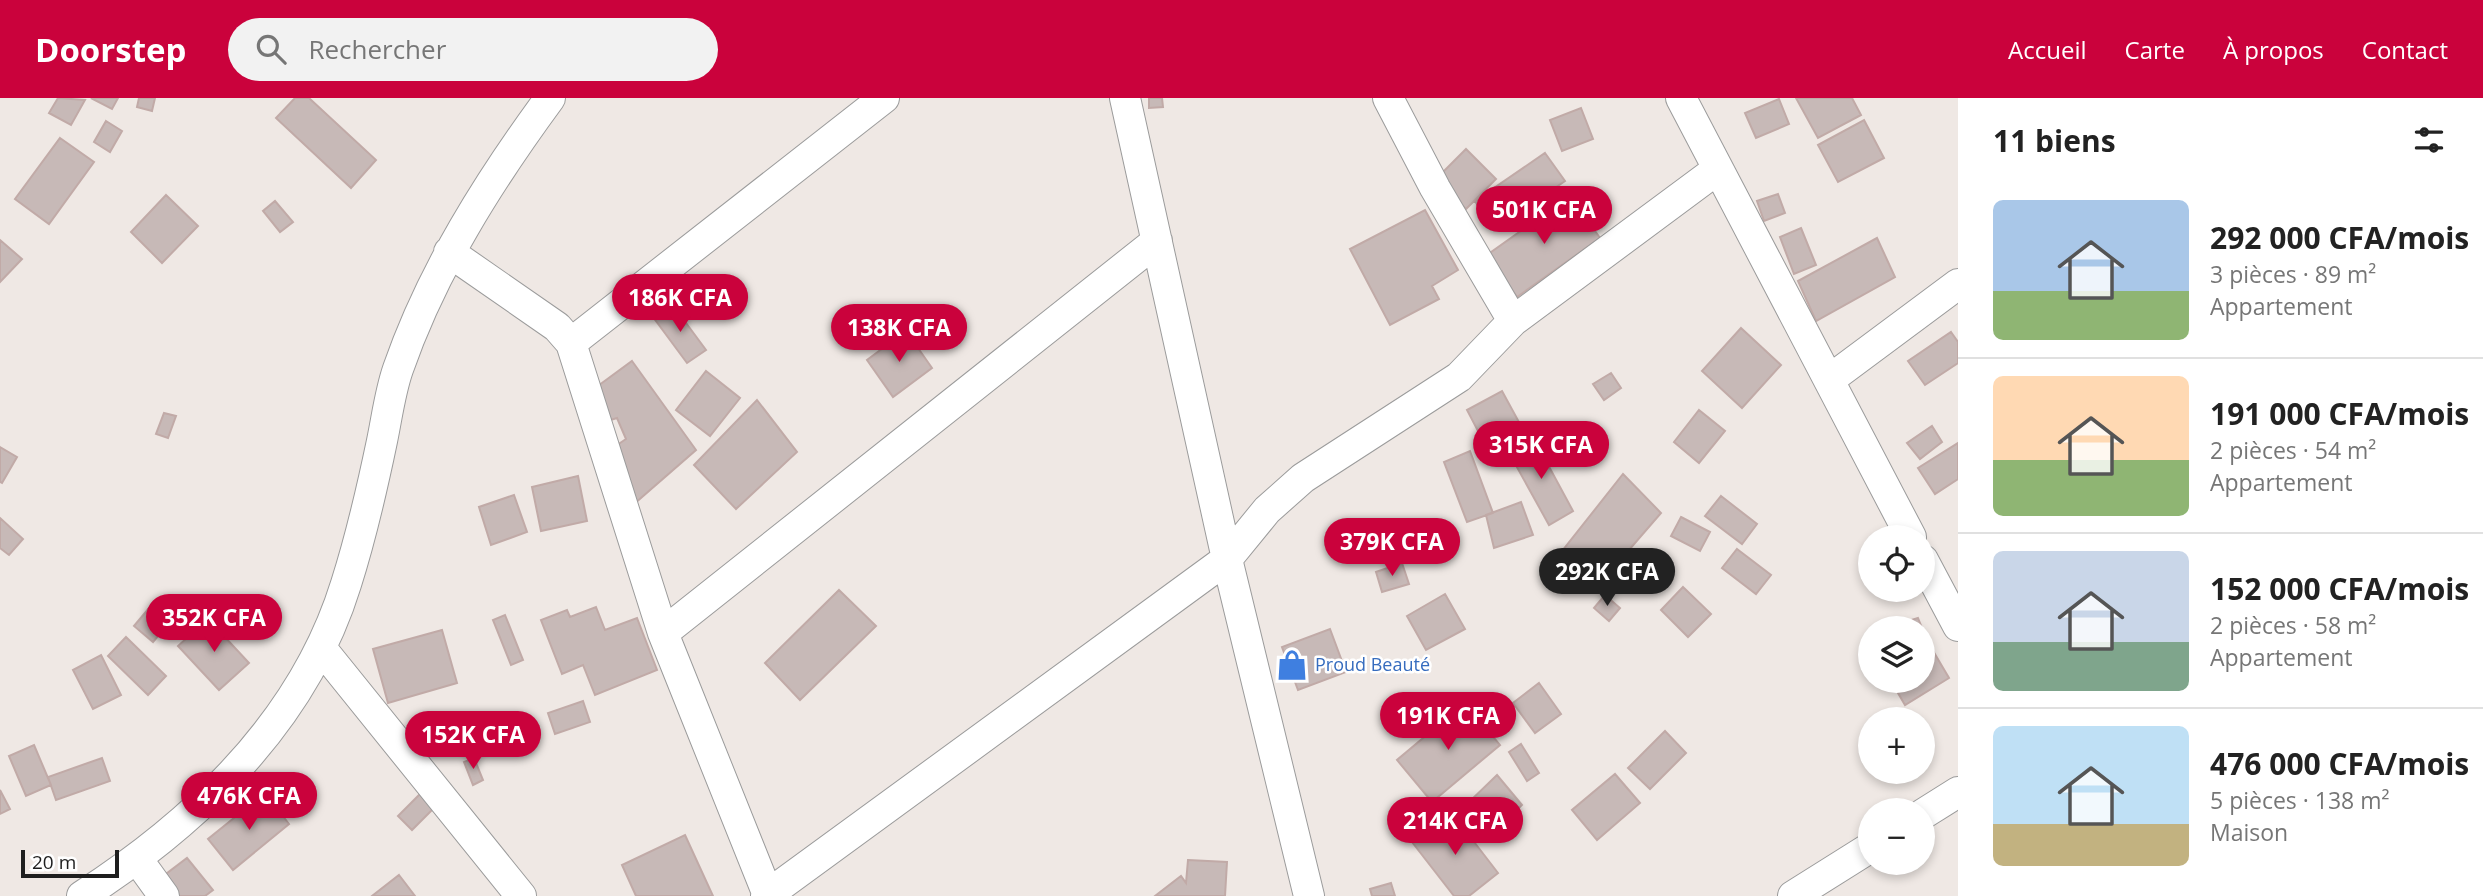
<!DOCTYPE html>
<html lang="fr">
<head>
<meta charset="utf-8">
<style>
  :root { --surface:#fff; --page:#f2f2f2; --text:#222; --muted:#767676; --line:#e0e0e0; --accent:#ca023c }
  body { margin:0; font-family:"Open Sans",sans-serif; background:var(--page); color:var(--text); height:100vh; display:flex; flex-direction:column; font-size:26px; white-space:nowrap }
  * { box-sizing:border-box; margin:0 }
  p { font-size:23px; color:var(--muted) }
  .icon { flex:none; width:38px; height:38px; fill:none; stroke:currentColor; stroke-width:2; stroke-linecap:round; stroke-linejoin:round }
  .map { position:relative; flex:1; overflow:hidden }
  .drawer { display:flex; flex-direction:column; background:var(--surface); width:525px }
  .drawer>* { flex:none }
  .controls { position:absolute; left:1858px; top:427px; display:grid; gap:14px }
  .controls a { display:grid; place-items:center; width:77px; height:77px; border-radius:50%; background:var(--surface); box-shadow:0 4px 10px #0003; font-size:35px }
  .scale { position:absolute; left:21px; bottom:18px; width:98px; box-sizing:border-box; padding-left:7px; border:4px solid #1e1e1e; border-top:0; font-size:19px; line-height:24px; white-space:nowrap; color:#1e1e1e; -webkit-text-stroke:5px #fff; paint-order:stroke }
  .price { position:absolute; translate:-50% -60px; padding:0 16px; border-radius:24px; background:var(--accent); color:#fff; font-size:23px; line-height:46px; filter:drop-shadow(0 2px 4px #0008) }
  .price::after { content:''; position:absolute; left:50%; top:42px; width:21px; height:16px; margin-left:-10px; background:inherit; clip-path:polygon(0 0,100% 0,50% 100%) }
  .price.selected { background:#222; color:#fff }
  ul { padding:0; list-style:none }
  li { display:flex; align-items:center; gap:21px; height:175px; padding:0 35px }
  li+li { border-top:2px solid var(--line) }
  li span { display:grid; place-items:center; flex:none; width:196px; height:140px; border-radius:10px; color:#555 }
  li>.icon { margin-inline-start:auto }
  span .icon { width:84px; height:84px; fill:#fffc; stroke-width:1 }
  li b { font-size:30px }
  h2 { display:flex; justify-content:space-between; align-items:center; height:84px; padding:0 35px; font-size:30px }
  header { display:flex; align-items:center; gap:42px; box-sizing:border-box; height:98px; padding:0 35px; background:var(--accent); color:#fff }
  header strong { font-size:33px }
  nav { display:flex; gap:38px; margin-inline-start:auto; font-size:24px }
  .search { width:490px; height:63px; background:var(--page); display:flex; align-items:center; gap:18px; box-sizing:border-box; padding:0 24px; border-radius:38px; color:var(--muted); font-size:26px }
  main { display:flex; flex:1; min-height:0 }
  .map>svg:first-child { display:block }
  .building { fill:#c7b9b7; stroke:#c1aaa7; stroke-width:2 }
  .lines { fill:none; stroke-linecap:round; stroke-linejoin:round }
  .minor-casing { stroke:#9b9b9b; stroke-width:32 }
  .minor { stroke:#fff; stroke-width:30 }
  .labels { text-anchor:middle; stroke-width:5; stroke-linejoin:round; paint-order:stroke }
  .shop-label { font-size:18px; fill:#366cbe; stroke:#fff; text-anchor:start }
</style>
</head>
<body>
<header>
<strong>Doorstep</strong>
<div class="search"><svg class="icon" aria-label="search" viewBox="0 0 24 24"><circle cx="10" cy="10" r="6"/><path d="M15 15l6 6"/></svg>Rechercher</div>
<nav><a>Accueil</a><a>Carte</a><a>À propos</a><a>Contact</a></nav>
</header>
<main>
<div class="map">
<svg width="1958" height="798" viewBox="0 0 1958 798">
  <rect width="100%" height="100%" fill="#efe8e4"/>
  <path class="building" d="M58,0L85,2L71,27L49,15Z
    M91,0H118L112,11Z
    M139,0H155L152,13L137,9Z
    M295,0H309L376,62L351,90L276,20Z
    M1149,0H1162L1163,9L1149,10Z
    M1796,0H1852L1861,17L1818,40Z
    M1779,1L1789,26L1756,40L1745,15Z
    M1581,10L1593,41L1562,53L1550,22Z
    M1864,22L1884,60L1838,84L1818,47Z
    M106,23L122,33L110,54L94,44Z
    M60,40L94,64L49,126L15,101Z
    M1466,51L1496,81L1466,111L1436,81Z
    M1545,55L1565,83L1494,132L1475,103Z
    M1778,96L1785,115L1764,123L1757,103Z
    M166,97L198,128L162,165L131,134Z
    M1570,98L1600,140L1517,199L1487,157Z
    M275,103L293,124L280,134L263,113Z
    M1425,112L1458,172L1432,188L1439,201L1390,227L1350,151Z
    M1801,130L1816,167L1794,176L1780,139Z
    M1877,140L1895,179L1816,223L1798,183Z
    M0,142L22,161L0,184Z
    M672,206L706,252L687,265L653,219Z
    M1741,230L1781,267L1742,310L1702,273Z
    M906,233L932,270L893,299L867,262Z
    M1951,234L1958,244V265L1925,287L1908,263Z
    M632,263L696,352L634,406L613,350L626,341L617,320L604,324L591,293Z
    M706,273L740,300L710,338L676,312Z
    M1611,275L1621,290L1604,302L1593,286Z
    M1502,293L1527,339L1491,358L1467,312Z
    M757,302L797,354L736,411L694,367Z
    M1699,312L1725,333L1699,365L1674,344Z
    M164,315L176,318L168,340L156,336Z
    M1932,328L1942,344L1920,361L1907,345Z
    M1533,339L1573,413L1549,427L1508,353Z
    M1958,345V381L1935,396L1918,370Z
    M0,349L17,359L2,385L0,384Z
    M1470,353L1493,415L1467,424L1444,364Z
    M1623,376L1661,415L1596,490L1559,457Z
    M578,378L587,423L541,433L532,389Z
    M514,397L527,434L491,447L479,409Z
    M1721,398L1757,426L1742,446L1705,418Z
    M1521,404L1533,437L1494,450L1486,417Z
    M1681,419L1710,434L1700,453L1671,438Z
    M0,420L23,441L9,457L0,450Z
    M1737,451L1771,477L1756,496L1722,470Z
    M1402,465L1409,486L1382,494L1376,474Z
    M1683,489L1711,516L1688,539L1661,512Z
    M839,492L876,528L800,602L765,565Z
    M1445,496L1465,531L1426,552L1407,518Z
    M1605,497L1620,510L1609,523L1594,510Z
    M155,503L174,519L153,544L134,528Z
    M596,509L605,532L637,520L657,572L595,597L583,567L562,576L541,522L567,512L570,519Z
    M505,517L523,562L511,567L493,522Z
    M1918,520L1922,530H1907L1905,524Z
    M208,521L249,565L219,592L178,548Z
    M1330,531L1346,574L1298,592L1282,549Z
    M442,532L457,585L388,605L373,551Z
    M126,539L166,578L148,597L108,558Z
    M1929,546L1949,580L1905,607L1891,583H1923V550Z
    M101,557L121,597L93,611L73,572Z
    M1539,585L1561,616L1535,635L1513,605Z
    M583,603L590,624L555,636L548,615Z
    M1465,605L1500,647L1432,704L1397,662Z
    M1665,633L1686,655L1650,691L1628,670Z
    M1521,646L1539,675L1527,683L1509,654Z
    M34,647L51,687L26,698L9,658Z
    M102,660L110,683L56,702L48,679Z
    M474,660L483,682L473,687L464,664Z
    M1615,676L1640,705L1597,742L1572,712Z
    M1497,677L1522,707L1494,734L1467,706Z
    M0,692L10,711L0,716Z
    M265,695L289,726L233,772L208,741Z
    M421,695L435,709L412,732L398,718Z
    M1451,714L1498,775L1469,798H1454L1412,744Z
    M685,737L713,798H636L622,767Z
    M187,760L213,792L205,798H177L162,779Z
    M1188,762L1227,764L1225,798H1155L1181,778L1186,785Z
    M399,777L415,798H372Z
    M1391,785L1395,798H1372L1370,791Z"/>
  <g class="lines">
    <defs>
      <path id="minor" d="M1125,0L1227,461L1309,798
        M1388,0L1435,90L1513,223
        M1681,0L1911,439
        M449,154L557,229L571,245L663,535L768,797
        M571,245L884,0
        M1829,282L1958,186
        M1923,462L1958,528
        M663,535L1157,143
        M321,550L521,798
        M1923,716L1958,694
        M138,762L164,798
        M82,798C198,723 304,622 346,486C361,439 372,391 382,343C387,319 390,294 398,271C432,173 489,83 550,0
        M766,798L1227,461L1267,412L1303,380L1459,279L1513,223L1718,71
        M1793,798L1871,749"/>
    </defs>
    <use href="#minor" class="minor-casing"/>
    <use href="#minor" class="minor"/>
  </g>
  <defs>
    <symbol id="shop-bare" viewBox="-9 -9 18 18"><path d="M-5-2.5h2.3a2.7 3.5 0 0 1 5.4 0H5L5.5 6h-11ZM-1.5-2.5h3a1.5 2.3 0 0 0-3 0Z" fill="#3f7fe0" stroke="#fff" stroke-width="2.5" paint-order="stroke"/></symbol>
  </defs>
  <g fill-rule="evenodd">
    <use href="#shop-bare" x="1270" y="545" width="44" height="44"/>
  </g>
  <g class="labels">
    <g class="shop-label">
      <text x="1315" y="573">Proud Beauté</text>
    </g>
  </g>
</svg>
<div class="controls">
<a><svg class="icon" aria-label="locate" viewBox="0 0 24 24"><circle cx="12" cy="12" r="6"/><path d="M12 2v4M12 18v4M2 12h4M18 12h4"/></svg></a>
<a><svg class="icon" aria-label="layers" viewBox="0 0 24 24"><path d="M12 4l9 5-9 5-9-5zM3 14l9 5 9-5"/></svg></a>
<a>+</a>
<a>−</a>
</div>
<div class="scale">20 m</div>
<b class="price" style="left:1544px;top:148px">501K CFA</b>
<b class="price" style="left:680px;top:236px">186K CFA</b>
<b class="price" style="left:899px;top:266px">138K CFA</b>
<b class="price" style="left:1541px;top:383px">315K CFA</b>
<b class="price" style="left:1392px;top:480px">379K CFA</b>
<b class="price selected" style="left:1607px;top:510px">292K CFA</b>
<b class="price" style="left:214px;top:556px">352K CFA</b>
<b class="price" style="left:1448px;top:654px">191K CFA</b>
<b class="price" style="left:473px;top:673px">152K CFA</b>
<b class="price" style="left:249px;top:734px">476K CFA</b>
<b class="price" style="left:1455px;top:759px">214K CFA</b>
</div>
<section class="drawer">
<h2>11 biens<svg class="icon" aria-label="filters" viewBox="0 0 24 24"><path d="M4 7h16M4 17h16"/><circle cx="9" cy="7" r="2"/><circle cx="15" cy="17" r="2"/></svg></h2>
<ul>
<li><span style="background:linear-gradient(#a9c7e8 65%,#8fb573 0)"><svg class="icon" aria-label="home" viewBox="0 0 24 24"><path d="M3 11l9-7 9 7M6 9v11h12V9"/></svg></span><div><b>292 000 CFA/mois</b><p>3 pièces · 89 m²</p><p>Appartement</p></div></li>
<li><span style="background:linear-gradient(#ffd9b3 60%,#8fb573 0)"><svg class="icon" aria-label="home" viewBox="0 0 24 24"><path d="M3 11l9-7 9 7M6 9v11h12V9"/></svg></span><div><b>191 000 CFA/mois</b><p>2 pièces · 54 m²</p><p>Appartement</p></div></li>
<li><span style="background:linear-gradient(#c9d6e8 65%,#7fa58c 0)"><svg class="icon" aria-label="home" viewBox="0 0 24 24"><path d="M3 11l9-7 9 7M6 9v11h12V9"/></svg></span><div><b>152 000 CFA/mois</b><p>2 pièces · 58 m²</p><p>Appartement</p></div></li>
<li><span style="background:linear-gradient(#bfe0f5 70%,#c2b280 0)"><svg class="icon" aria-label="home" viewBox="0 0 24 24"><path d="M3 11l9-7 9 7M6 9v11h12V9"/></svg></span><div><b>476 000 CFA/mois</b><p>5 pièces · 138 m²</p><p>Maison</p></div></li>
</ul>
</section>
</main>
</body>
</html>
